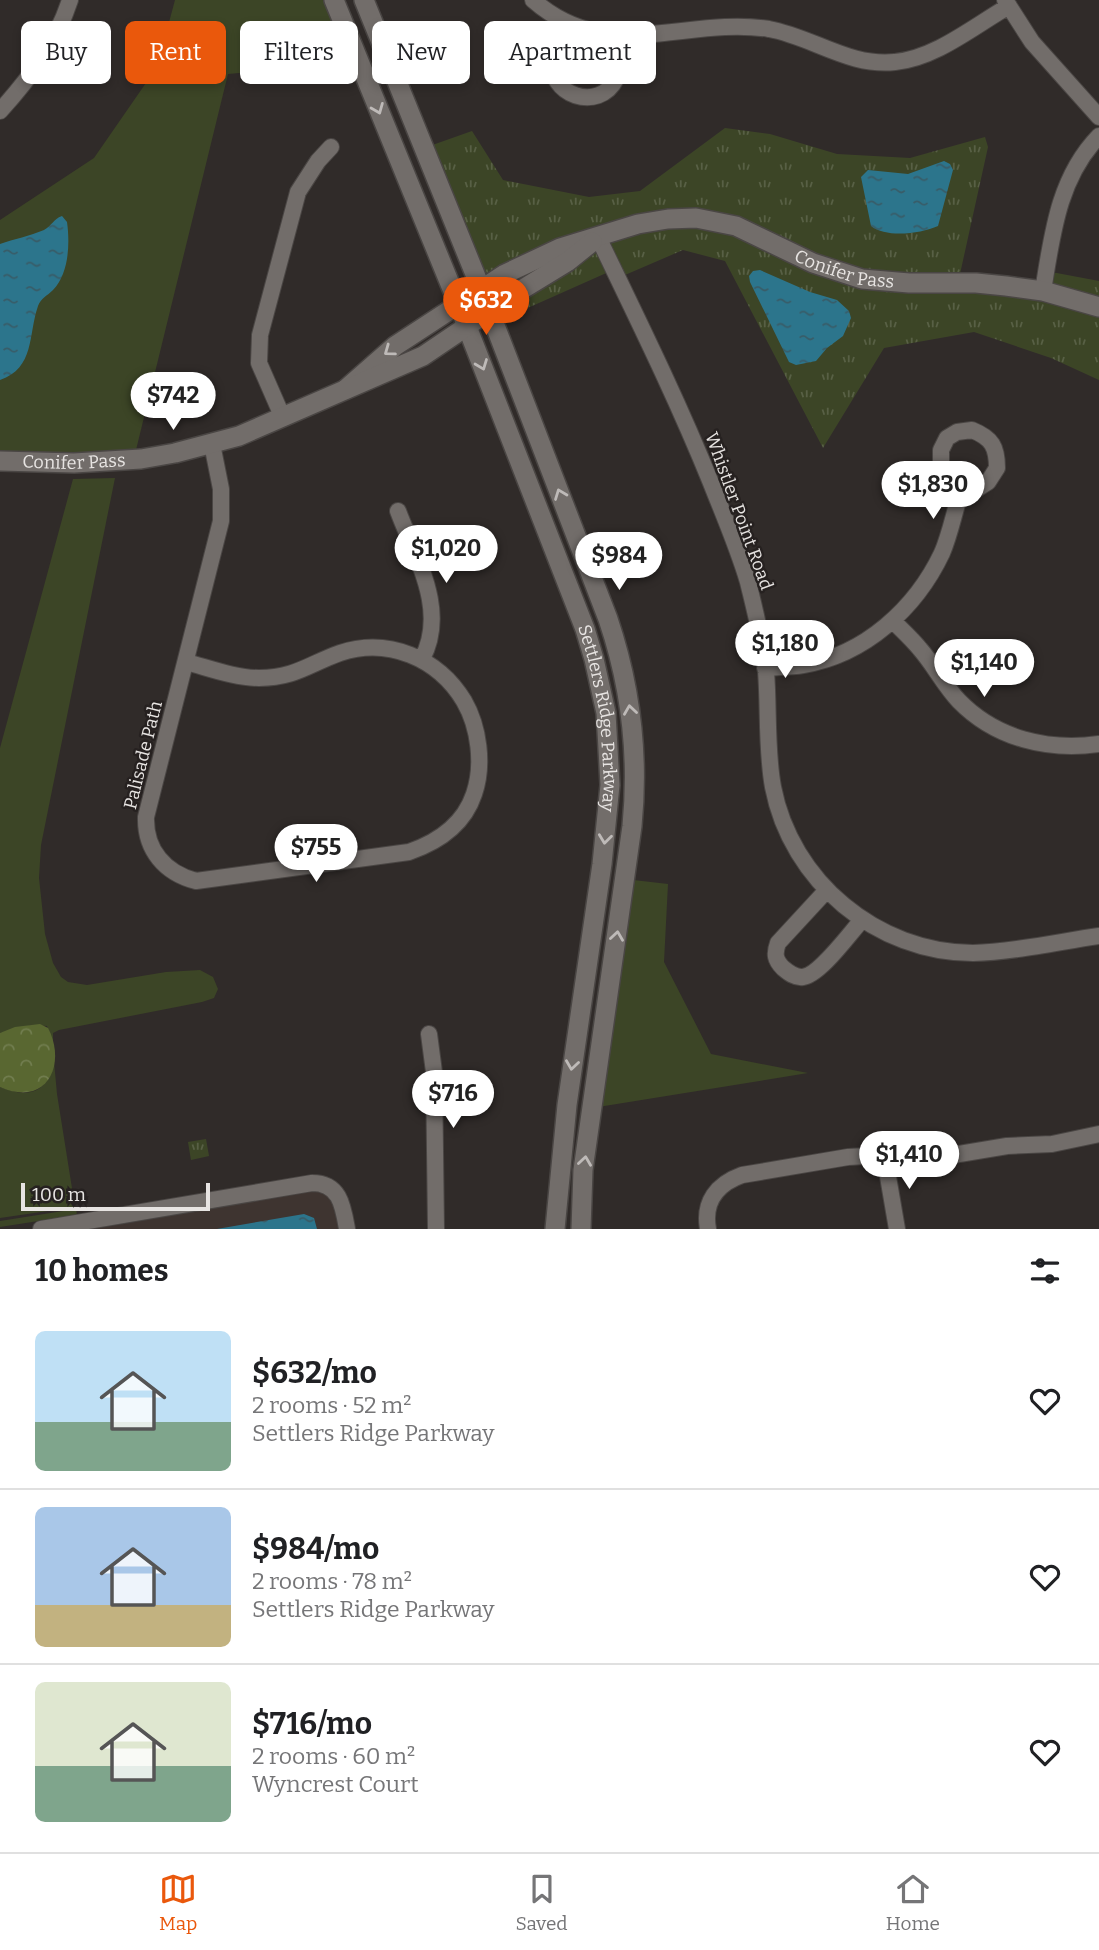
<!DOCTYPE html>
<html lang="en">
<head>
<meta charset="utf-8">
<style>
  :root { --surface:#fff; --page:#f2f2f2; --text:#202124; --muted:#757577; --line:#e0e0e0; --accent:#ea580c }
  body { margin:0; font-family:Bitter,serif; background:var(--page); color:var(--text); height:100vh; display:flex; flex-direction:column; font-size:26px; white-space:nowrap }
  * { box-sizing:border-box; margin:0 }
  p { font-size:23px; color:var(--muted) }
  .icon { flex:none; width:38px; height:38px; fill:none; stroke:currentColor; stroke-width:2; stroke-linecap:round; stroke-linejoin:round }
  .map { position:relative; height:1229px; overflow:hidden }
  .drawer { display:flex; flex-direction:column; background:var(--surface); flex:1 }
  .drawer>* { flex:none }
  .hud { position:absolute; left:21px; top:21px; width:700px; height:63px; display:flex; gap:14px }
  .scale { position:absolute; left:21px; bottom:18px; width:189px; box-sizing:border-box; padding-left:7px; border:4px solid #e7e4e2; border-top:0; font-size:19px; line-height:24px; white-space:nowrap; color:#e7e4e2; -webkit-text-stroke:5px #262120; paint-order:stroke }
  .price { position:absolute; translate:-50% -60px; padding:0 16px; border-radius:24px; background:#fff; color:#222; font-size:23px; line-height:46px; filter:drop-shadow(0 2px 4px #0008) }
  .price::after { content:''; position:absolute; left:50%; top:42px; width:21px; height:16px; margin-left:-10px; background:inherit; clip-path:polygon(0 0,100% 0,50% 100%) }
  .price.active { background:var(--accent); color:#fff }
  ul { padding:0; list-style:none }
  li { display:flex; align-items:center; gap:21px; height:175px; padding:0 35px }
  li+li { border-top:2px solid var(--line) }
  li span { display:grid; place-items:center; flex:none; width:196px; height:140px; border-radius:10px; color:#555 }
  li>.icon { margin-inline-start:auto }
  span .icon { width:84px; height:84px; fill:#fffc; stroke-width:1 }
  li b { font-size:30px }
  h2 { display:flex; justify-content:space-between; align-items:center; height:84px; padding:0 35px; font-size:30px }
  .tag { padding:0 24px; border-radius:10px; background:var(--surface); box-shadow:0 4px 10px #0003; font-size:24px; line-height:63px }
  .tag.active { background:var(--accent); color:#fff }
  .menu { display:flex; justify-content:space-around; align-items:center; height:98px; border-top:2px solid var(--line); background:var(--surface); font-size:19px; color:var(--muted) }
  .menu a { display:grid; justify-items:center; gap:4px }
  .menu .active { color:var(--accent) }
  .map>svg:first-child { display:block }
  .built { fill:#3e3430 }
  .green { fill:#3c4526 }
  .forest { fill:url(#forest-crowns) }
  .park { fill:url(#park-tufts) }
  .water { fill:url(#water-ripples) }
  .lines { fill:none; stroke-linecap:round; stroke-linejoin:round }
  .minor-casing { stroke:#4a4644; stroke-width:18 }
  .tertiary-casing { stroke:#4a4644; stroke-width:22 }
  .minor { stroke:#726d6a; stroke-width:16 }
  .tertiary { stroke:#726d6a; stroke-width:19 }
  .oneway { stroke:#bebab8 }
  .labels { text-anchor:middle; stroke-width:5; stroke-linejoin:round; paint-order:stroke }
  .street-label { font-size:18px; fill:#e7e4e2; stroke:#262120 }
</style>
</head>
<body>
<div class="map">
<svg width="1099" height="1229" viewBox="0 0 1099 1229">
  <defs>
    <pattern id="forest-crowns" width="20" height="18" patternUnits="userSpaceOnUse" patternTransform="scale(1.75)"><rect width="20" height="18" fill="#596731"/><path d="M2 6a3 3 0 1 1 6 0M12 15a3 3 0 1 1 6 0" fill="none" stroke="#717d4f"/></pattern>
    <pattern id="park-tufts" width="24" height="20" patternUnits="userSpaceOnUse" patternTransform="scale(1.75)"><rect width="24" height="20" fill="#3c4526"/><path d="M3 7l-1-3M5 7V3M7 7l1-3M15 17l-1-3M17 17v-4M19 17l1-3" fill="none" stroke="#586045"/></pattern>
    <pattern id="water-ripples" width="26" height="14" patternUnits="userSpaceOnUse" patternTransform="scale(1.75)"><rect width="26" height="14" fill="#2c758c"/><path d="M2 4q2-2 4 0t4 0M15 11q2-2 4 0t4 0" fill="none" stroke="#385c68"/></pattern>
  </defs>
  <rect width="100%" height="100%" fill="#302b29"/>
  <path class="built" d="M313,1191L325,1193L333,1201L339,1229H94Z"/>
  <path class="green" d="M175,0H334L359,62L228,74L136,450L0,461V220L94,158L157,67Z
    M115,478L41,845L39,878L45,934L53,963L61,977L68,982L87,985L166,972L200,970L213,977L218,989L214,998L202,1002L59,1030L53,1033V1045L47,1026L32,1025L0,1033V748L73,479Z
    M625,879L668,884L664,962L711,1054L808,1073L592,1108Z
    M53,1051L57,1094L75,1207L0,1218V1087C36,1102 52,1087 53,1051Z
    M76,1209L77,1215L0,1227V1221Z"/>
  <path class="forest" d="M40,1024L48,1028C67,1064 47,1108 0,1087V1033L15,1027Z"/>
  <path class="park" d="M725,128L770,134L837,154L910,158L985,137L988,147L958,283L1042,291L1046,271L1099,281V380L1051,358L974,332L884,348L823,448L725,261L683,250L618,278L613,270L494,323L424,148L472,131L503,180L589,197L640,191Z
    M206,1139L209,1156L191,1160L188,1142Z"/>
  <path class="water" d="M944,161L950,164L953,170L938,226C920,234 886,238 871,226L861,177L868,170L908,174Z
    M62,216L67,222C70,243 69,274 53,290C47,296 41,298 38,306C28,335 35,368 0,380V244C14,239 30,236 44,230C52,226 53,219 62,216Z
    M760,270L810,292L837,300L849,311L851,318L843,336L827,348L816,361L796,365L789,362L750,282L749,276L753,271Z
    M304,1214L314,1218L317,1229H217Z"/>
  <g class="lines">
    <defs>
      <path id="minor" d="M533,0C608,66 685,16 769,29C813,37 849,67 895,62C936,58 974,26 1009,6
        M1005,0L1032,42L1099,117
        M566,22C561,32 554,45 552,57C547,96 599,113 616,79C622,67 621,49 622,36
        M0,111C30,78 56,43 70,0
        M598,237C637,318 677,399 711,483C724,516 738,548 748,582C755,611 763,641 766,671C769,709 766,749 773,787C791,881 877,953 973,953C1014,952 1058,942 1099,936
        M1043,291C1052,236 1058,178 1099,136
        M283,418L259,363L260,335L298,192L318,161L331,147
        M972,430C992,438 997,447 997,468L988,482L958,501L941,476V450L947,438L957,432Z
        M398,511C416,559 448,610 422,659
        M893,621C902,630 912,639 920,649C934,665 944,685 959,701C996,739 1048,751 1099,744
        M186,662C209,668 235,678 259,678C295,678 309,664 340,653C388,637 438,658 464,701C479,727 484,765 474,794C464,824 438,842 409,852L196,881C165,873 145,850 146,817L221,521V489L212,444
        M765,668C778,667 791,667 803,665C865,655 916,608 942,553C949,537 953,518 958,501
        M826,891L778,943C774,954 775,960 783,968C789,973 795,978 803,977C820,975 850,933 862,920
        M429,1034L434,1072L436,1229
        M885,1159L897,1229
        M41,1229L312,1183C340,1183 343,1206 347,1229
        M708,1229C703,1202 717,1184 742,1175L848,1157L867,1156L902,1161L923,1160L1007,1146L1052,1144L1099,1134"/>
      <g id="tertiary">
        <path id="s1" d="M334,0L459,306L585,629L594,659L606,713L610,785L602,864L567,1105L555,1229"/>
        <path d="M364,0L481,289L608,619C631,687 639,755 632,826L583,1170L581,1229"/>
        <path id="s2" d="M346,389L395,346L505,274L560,248L638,224L668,219L696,218L736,226L813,263L862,279L909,283H976L1006,286L1043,291L1099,307"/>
        <path id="s3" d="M0,461L74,463L141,459L175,453L239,436L423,356L513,295L567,262L592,242"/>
      </g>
    </defs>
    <use href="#minor" class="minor-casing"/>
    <use href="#tertiary" class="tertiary-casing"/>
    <use href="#minor" class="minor"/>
    <use href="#tertiary" class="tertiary"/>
  </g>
  <defs><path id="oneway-chevron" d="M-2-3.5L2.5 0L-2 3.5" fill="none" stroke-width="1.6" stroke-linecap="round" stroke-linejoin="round" transform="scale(1.75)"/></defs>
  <g class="oneway">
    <use href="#oneway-chevron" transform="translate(378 109) rotate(68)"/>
    <use href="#oneway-chevron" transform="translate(389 351) rotate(144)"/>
    <use href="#oneway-chevron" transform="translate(482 365) rotate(69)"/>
    <use href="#oneway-chevron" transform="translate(560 494) rotate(-111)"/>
    <use href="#oneway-chevron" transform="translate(630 710) rotate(-98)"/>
    <use href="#oneway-chevron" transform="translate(605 839) rotate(97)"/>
    <use href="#oneway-chevron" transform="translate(617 936) rotate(-82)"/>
    <use href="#oneway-chevron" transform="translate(572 1065) rotate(98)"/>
    <use href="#oneway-chevron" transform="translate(585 1161) rotate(-82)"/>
  </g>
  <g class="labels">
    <g class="street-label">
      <text dy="6" stroke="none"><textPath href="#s2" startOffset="556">Conifer Pass</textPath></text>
      <text dy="6" stroke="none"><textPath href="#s3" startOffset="74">Conifer Pass</textPath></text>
      <text transform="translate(739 511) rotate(70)" y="6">Whistler Point Road</text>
      <text dy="6" stroke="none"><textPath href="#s1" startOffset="768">Settlers Ridge Parkway</textPath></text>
      <text transform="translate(143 755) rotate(-76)" y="6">Palisade Path</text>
    </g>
  </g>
</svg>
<div class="scale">100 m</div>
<b class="price active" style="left:486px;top:337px">$632</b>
<b class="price" style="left:173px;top:432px">$742</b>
<b class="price" style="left:933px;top:521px">$1,830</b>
<b class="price" style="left:446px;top:585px">$1,020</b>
<b class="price" style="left:619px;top:592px">$984</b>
<b class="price" style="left:785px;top:680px">$1,180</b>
<b class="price" style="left:984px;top:699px">$1,140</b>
<b class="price" style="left:316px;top:884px">$755</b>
<b class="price" style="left:453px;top:1130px">$716</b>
<b class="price" style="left:909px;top:1191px">$1,410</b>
<div class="hud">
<a class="tag">Buy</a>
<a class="tag active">Rent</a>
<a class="tag">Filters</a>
<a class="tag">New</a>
<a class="tag">Apartment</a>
</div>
</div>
<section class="drawer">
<h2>10 homes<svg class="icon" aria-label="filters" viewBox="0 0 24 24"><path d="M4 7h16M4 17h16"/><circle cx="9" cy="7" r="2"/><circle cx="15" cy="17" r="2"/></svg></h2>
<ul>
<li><span style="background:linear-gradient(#bfe0f5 65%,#7fa58c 0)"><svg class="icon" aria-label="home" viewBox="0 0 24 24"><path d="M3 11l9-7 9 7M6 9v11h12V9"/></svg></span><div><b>$632/mo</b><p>2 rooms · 52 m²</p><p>Settlers Ridge Parkway</p></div><svg class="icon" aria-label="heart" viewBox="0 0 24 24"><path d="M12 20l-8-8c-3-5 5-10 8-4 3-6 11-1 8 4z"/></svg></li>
<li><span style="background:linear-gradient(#a9c7e8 70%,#c2b280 0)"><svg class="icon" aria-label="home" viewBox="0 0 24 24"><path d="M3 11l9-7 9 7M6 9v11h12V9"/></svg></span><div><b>$984/mo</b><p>2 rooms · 78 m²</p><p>Settlers Ridge Parkway</p></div><svg class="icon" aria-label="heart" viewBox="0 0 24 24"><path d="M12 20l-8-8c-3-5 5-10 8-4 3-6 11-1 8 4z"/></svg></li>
<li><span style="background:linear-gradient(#dfe7d0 60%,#7fa58c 0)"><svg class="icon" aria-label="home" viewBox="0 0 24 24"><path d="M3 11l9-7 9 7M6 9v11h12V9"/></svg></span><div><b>$716/mo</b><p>2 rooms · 60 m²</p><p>Wyncrest Court</p></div><svg class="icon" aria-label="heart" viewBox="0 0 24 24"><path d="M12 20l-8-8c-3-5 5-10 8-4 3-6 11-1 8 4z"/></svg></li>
</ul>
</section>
<nav class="menu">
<a class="active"><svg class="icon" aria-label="map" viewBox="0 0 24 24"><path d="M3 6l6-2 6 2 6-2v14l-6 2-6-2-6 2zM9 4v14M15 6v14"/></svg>Map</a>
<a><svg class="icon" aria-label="saved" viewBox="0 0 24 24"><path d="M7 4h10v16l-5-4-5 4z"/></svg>Saved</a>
<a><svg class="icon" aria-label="home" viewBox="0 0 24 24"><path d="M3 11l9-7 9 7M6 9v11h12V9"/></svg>Home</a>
</nav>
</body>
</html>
